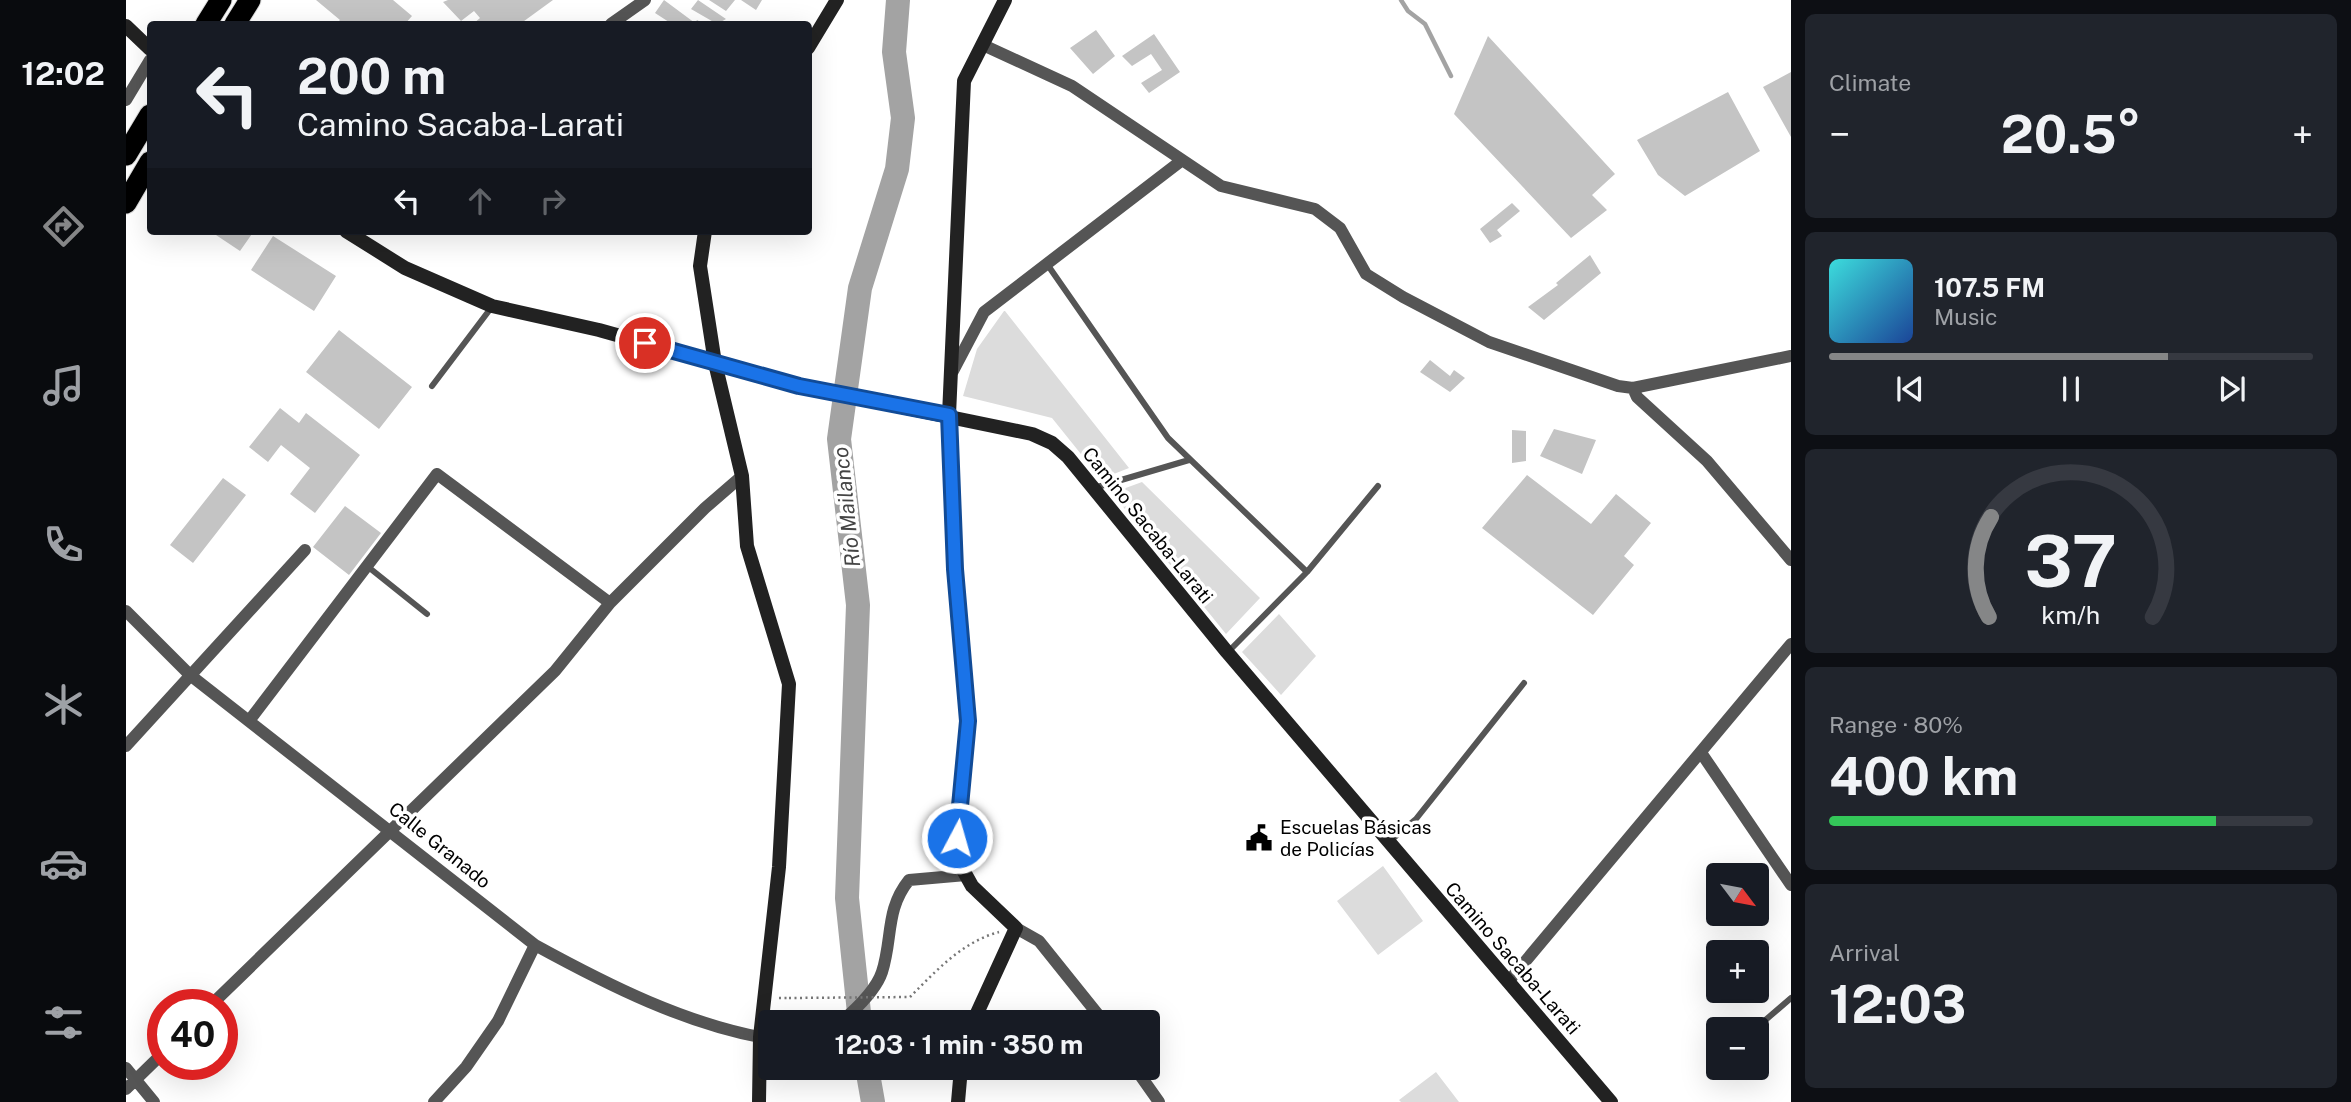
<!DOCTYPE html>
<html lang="en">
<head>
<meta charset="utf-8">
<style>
	:root { --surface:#171b24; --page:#20242c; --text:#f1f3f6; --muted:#9ea1a6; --line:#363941; --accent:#858687 }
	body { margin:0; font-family:"Public Sans",sans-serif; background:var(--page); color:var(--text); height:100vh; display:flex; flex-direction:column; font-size:26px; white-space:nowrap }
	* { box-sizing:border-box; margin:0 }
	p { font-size:23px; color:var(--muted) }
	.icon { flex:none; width:38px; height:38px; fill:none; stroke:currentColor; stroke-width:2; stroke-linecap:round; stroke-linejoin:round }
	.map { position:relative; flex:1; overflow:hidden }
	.details { display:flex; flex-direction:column; gap:14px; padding:14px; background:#0d0f14; width:560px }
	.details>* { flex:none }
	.hud { position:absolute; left:21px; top:21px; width:665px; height:214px; border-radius:7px; box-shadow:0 7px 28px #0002; background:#171b24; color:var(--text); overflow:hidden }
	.needle { width:46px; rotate:122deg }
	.fabs { position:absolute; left:1580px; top:863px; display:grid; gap:14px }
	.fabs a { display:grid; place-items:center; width:63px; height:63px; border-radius:7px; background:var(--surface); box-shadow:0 7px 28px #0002; font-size:35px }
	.speed { position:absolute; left:21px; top:989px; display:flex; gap:14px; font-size:35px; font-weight:700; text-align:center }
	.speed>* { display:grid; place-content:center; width:91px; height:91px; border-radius:50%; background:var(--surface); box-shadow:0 7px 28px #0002; line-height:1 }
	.speed .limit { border:10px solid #d22; background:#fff; color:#111 }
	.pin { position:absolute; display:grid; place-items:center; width:60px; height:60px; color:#fff; margin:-30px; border:4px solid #fff; border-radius:50%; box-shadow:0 2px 7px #0007 }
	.me { position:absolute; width:77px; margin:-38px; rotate:6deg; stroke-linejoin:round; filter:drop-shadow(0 0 5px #0008) }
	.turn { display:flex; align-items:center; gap:24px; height:147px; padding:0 35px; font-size:32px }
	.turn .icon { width:91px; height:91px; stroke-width:2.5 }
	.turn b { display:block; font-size:49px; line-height:60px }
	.lanes { display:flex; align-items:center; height:66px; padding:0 35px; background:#0003; justify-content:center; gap:35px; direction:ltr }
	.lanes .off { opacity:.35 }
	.big { font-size:52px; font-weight:700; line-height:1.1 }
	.details .card { flex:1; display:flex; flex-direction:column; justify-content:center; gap:10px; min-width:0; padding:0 24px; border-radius:10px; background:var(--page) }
	.details .dial { align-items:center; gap:0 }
	.dial svg { height:182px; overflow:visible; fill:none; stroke:var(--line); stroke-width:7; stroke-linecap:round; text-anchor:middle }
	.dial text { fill:var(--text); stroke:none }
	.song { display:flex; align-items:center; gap:21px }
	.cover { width:84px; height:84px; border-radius:10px; background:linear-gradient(135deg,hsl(180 70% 55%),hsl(220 70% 35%)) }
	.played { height:7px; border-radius:4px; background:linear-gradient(90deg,var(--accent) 70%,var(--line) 70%) }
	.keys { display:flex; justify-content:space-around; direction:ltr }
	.heat { display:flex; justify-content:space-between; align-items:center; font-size:38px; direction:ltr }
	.charge { height:10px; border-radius:5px; background:linear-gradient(90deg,#34c759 80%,var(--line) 0) }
	.trip { position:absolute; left:632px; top:1010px; width:402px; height:70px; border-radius:7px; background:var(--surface); box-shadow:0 7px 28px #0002; font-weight:700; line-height:70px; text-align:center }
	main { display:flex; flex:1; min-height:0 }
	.tab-bar { display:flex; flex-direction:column; width:126px; justify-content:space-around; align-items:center; background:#090b0e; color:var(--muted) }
	.tab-bar .icon { width:49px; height:49px }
	.tab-bar .selected { color:var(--accent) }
	.tab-bar b { font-size:32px; color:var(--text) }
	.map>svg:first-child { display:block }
	.green { fill:#dcdcdc }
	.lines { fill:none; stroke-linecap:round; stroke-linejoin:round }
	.stream { stroke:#a3a3a3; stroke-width:4.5 }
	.river { stroke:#a3a3a3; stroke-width:24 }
	.building { fill:#c4c4c4 }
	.highway-casing { stroke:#dbdbdb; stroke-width:23 }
	.path { stroke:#777; stroke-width:2.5; stroke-dasharray:2 3.5; stroke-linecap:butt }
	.lane { stroke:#555; stroke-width:6 }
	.street { stroke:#555; stroke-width:12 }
	.secondary { stroke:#222; stroke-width:14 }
	.highway { stroke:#000; stroke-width:21 }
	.path-bridge { stroke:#777; stroke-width:2.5; stroke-dasharray:2 3.5; stroke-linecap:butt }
	.route-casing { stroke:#114b97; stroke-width:18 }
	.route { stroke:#1a73e8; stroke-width:12 }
	.labels { text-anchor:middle; stroke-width:7; stroke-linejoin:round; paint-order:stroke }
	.street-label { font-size:19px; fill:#000; stroke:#fff }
	.poi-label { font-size:19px; fill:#000; stroke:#fff; text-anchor:start }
	.water-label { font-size:21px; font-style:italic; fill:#444; stroke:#fff }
</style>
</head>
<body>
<main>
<nav class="tab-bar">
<b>12:02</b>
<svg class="icon selected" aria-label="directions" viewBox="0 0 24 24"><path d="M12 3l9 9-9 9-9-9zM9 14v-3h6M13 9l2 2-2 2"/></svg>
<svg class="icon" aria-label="music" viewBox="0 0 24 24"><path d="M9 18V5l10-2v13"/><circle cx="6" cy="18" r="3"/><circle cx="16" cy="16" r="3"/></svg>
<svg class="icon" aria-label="phone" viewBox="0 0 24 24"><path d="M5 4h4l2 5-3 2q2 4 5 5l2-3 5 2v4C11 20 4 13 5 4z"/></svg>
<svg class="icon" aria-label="climate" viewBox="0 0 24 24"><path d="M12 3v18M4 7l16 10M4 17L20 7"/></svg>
<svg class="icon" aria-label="car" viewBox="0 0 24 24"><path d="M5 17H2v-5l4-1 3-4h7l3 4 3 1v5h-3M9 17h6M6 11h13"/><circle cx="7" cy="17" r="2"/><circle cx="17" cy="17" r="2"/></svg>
<svg class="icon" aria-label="filters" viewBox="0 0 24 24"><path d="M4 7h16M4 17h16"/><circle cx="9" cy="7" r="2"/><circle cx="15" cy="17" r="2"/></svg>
</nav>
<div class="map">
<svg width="1665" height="1102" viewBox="0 0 1665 1102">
	<rect width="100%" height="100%" fill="#fff"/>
	<path class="green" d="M878,311H879L1003,468L975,479L926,418L837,396L851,349Z
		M1016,482L1134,598L1100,634L986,493Z
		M1153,614L1190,656L1155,695L1116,652Z
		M1257,866L1297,921L1252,955L1211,901Z
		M1310,1072L1333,1102H1275L1273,1100Z"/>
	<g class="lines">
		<path class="stream" d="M1275,0L1282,11L1299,24L1325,76"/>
		<path class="river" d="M734,1022L721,898L732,605L713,439L734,288L771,169L777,118L768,52L772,0
			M741,1068L747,1102"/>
	</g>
	<path class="building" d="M190,0H267L286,16L279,24H210L214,20Z
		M322,0H427L394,24H347L354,18L348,11L335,21L317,2Z
		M538,0L569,23L571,20L578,24H546L529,13Z
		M572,0L600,19L591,24L565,9Z
		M583,0H609L600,11Z
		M615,0H636L630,10Z
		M970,30L989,56L967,74L944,48Z
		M1028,34L1054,72L1023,93L1015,83L1036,70L1025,54L1006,66L996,56Z
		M1362,36L1489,174L1466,195L1481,210L1445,238L1328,114Z
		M1665,72V137L1637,87Z
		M1602,92L1634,151L1559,196L1532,175L1511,140Z
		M1386,203L1394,211L1371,230L1376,236L1364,243L1354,229Z
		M84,231H128L114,251Z
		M147,236L210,276L188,311L125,270Z
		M1464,255L1475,273L1418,320L1402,307L1432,285L1430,283Z
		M213,330L286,387L253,429L180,372Z
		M1304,360L1324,376L1328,370L1339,378L1324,392L1294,372Z
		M154,408L173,423L180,413L234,455L189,513L164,494L184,468L155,445L142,462L123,447Z
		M1428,429L1470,440L1456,474L1414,456Z
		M1386,430L1400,431V461L1386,463Z
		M1401,475L1465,524L1490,494L1525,523L1498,556L1508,565L1467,615L1356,528Z
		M97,478L120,495L67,563L44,545Z
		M219,506L255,533L223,575L187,547Z"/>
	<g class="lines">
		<g class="highway-casing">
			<path id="highway" d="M80,24L95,0
				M109,24L124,0
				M0,155L24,115
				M0,203L24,162"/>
		</g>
		<path class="path" d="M784,997C810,971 836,942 873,932
			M653,998H663"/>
		<path class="lane" d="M921,264L1042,438L1181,572
			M306,386L365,308
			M968,488L1063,460
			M241,566L301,614
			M1103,651L1181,572L1252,486
			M1264,841L1290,819L1398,683
			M1629,1029L1665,998
			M1591,1062L1592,1061"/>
		<path class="street" d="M485,24L519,0
			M857,45L946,86L1095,186L1189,209L1214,228L1240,274L1277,297L1363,342L1492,386L1507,388L1665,356
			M0,100L24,60
			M827,371L858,312L1055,161
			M1507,388L1511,397L1581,461L1665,560
			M0,611L64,675L409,945C482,985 561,1025 644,1039
			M123,721L311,474L484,603
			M0,746L179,550
			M1576,754L1665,885
			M890,928L913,941L978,1022
			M1382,982L1665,644
			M86,1004L429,671L484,603L579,508L616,476
			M715,1022C729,1010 750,990 756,972C767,938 759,910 783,880L840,875
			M0,1068L28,1102
			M1009,1068L1033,1102
			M0,1089L37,1053
			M308,1102L340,1067L372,1021L409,945"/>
		<path class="secondary" d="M0,26L24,49
			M682,48L711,0
			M220,231L279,268L366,306L473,330L673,386L906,434L926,443L942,457L1101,652L1485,1102
			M579,231L574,266L589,363L616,476L621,546L663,684L653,867L634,1037L633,1102
			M847,1022L890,928L846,886L836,868L831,838L842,721L829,569L823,415L838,81L879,0
			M832,1102L835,1068"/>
		<use href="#highway" class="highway"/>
		<path class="path-bridge" d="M663,998L784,997"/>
	</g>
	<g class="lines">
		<g class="route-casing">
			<path id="route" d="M519,343L673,386L823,415L829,569L842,721L831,838"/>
		</g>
		<use href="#route" class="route"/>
	</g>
	<defs>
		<g id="civic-bare" transform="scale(2.1)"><path d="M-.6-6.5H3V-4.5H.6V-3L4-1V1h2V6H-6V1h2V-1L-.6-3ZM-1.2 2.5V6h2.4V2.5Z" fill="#000" stroke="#fff" stroke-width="2.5" paint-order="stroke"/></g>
	</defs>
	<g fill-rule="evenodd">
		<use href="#civic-bare" x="1133" y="838"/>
	</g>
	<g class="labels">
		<g class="street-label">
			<text transform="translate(1022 525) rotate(51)" y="7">Camino Sacaba-Larati</text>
			<text transform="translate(314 845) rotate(39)" y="7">Calle Granado</text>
			<text transform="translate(1387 958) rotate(49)" y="7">Camino Sacaba-Larati</text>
		</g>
		<g class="poi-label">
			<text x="1154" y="834">Escuelas Básicas<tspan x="1154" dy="22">de Policías</tspan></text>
		</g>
		<g class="water-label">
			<text transform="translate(721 507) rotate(-96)" y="7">Río Mailanco</text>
		</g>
	</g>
</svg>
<div class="fabs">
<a><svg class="needle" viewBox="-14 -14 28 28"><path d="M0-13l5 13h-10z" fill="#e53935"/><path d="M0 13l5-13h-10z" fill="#9ea1a6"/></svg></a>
<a>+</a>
<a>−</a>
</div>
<div class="speed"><div class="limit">40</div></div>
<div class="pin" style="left:519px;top:343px;background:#d93025"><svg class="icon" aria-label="arrive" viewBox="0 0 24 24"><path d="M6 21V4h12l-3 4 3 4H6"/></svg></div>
<svg class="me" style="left:831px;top:838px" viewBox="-20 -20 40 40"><circle r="17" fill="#1a73e8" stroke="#fff" stroke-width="3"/><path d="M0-11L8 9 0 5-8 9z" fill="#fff"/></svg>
<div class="trip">12:03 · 1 min · 350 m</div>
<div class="hud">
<div class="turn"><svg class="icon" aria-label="left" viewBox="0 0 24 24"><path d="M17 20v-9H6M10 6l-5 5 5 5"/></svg><div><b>200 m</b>Camino Sacaba-Larati</div></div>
<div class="lanes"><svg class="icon" aria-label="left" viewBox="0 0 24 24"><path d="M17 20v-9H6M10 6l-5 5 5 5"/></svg><svg class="icon off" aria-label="ahead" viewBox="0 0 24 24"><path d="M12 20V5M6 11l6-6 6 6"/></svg><svg class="icon off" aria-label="right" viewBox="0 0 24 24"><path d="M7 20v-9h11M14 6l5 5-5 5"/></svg></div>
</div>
</div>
<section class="details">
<div class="card"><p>Climate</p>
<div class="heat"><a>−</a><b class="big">20.5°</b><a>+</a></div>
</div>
<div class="card">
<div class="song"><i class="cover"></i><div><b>107.5 FM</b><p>Music</p></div></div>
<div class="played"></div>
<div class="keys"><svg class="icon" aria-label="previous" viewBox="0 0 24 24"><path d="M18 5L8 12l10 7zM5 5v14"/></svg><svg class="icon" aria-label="pause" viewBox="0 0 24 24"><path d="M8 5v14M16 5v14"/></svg><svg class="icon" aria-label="next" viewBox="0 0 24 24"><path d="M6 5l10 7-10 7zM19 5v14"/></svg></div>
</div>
<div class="card dial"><svg viewBox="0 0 100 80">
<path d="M14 69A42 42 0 1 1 86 69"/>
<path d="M14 69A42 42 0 0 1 15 25" stroke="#858687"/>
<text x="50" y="56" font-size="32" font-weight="700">37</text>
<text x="50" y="72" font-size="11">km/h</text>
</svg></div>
<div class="card"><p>Range · 80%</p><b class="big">400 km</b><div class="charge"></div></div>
<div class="card"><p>Arrival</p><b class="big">12:03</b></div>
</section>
</main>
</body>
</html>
